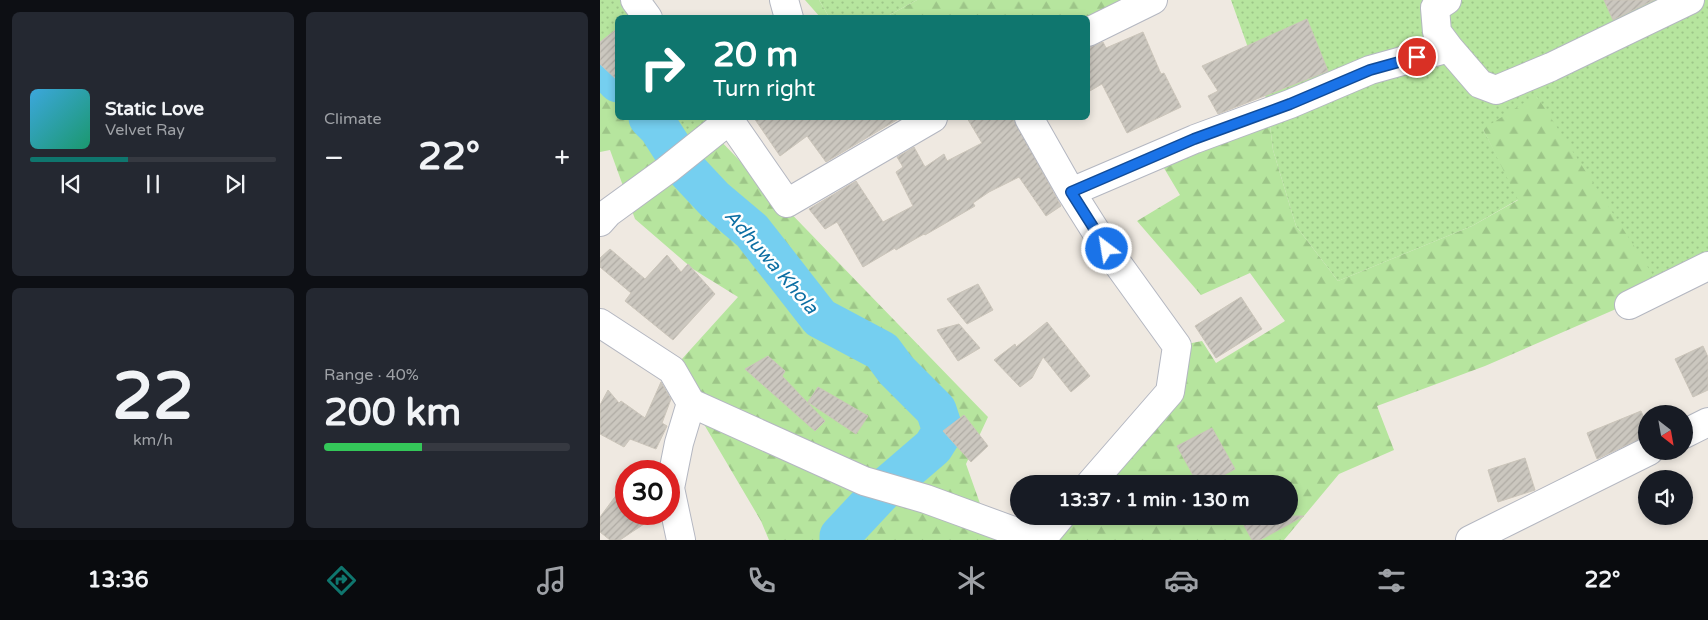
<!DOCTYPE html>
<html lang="en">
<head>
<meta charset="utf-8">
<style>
	:root { --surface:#171b24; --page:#242831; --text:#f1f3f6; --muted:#9ea1a6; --line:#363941; --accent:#0f766e }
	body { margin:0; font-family:"Varela Round",sans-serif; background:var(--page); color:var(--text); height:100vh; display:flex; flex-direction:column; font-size:19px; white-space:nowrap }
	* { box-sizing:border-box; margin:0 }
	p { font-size:16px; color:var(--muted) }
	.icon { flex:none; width:28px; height:28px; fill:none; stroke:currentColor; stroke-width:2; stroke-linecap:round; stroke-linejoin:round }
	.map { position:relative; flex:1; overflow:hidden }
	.sheet { display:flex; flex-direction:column; gap:12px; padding:12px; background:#0d0f14; width:600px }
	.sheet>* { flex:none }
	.hud { position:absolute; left:15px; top:15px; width:475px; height:105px; border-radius:8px; box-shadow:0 2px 8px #0003; background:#0f766e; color:#fff; overflow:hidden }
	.needle { width:32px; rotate:149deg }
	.controls { position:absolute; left:1038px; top:405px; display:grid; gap:10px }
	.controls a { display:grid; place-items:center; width:55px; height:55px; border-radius:50%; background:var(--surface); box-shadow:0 2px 8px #0003; font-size:25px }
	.speed { position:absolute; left:15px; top:460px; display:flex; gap:10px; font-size:25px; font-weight:700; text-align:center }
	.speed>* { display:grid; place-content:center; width:65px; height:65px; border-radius:50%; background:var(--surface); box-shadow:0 2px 8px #0003; line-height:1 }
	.speed .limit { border:8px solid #d22; background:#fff; color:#111 }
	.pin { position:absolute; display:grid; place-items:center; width:42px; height:42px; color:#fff; margin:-21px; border:2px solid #fff; border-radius:50%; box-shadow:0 1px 5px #0007 }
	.me { position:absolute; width:55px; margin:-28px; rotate:329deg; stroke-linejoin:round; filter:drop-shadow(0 0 4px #0008) }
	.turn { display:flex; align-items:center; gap:18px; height:105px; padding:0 15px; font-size:22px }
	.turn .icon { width:65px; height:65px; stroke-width:2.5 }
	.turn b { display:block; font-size:35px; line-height:42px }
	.big { font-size:38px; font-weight:700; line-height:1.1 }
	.sheet .tile { flex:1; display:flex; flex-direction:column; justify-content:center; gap:8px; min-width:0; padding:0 18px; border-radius:8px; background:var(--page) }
	.sheet .dial { align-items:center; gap:0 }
	.dial b { font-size:65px; line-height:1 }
	.song { display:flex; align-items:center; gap:15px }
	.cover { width:60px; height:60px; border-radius:8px; background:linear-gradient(135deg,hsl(200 70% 55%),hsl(160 70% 35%)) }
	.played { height:5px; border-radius:2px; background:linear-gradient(90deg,var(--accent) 40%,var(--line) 40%) }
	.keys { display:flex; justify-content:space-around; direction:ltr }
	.heat { display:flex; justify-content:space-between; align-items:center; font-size:28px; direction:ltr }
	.charge { height:8px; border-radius:4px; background:linear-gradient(90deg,#34c759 40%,var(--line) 0) }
	.sheet .tiles { flex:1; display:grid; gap:12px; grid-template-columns:repeat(2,1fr) }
	.trip { position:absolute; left:410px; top:475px; width:288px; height:50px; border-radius:25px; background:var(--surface); box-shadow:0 2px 8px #0003; font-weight:700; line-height:50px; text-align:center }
	.tab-bar { display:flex; height:80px; justify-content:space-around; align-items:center; background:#090b0e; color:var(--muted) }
	.tab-bar .icon { width:35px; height:35px }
	.tab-bar .current { color:var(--accent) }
	.tab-bar b { font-size:22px; color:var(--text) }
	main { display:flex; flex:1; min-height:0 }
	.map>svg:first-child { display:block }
	.grass { fill:url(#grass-dots) }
	.forest { fill:url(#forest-firs) }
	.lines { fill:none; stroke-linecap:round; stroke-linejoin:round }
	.river { stroke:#75cff0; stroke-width:41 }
	.building { fill:url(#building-hatch); stroke:#cbc5ba }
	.minor-casing { stroke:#b4b7c1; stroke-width:30 }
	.minor { stroke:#fff; stroke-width:28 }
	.route-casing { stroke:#114b97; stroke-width:12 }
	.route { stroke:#1a73e8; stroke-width:9 }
	.labels { text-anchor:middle; stroke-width:5; stroke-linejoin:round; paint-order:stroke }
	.water-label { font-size:19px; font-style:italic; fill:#0d6fa3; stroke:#fff }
</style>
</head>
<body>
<main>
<section class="sheet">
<div class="tiles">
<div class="tile">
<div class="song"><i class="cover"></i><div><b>Static Love</b><p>Velvet Ray</p></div></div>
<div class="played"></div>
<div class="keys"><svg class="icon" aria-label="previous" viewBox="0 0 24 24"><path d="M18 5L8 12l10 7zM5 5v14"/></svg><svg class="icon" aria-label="pause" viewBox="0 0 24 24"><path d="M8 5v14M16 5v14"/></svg><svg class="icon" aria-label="next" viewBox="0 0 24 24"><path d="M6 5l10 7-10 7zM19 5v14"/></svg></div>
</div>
<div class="tile"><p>Climate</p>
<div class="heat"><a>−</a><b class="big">22°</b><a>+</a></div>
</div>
<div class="tile dial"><b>22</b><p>km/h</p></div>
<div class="tile"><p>Range · 40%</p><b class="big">200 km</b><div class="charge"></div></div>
</div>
</section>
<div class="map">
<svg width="1108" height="540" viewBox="0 0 1108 540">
	<defs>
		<pattern id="grass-dots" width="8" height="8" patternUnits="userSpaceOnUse" patternTransform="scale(1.25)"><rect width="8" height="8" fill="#b6e59e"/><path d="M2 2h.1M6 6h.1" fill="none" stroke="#9dc588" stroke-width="1.8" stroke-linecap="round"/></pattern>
		<pattern id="forest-firs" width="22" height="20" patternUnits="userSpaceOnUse" patternTransform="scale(1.25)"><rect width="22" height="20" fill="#b6e59e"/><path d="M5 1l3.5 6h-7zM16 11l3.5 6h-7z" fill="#9dc588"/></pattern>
		<pattern id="building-hatch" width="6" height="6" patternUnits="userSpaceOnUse" patternTransform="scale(1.25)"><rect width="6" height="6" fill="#cbc7bf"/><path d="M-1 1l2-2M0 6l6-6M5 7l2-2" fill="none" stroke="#afaba4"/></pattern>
	</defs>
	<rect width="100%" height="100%" fill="#efe9e1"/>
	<path class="grass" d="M0,0H35L48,17L18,18L17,77L0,63Z
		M219,0H317L284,18L229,17Z
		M631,0H1108V266L1062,289L883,129L919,199L872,226L738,281L696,226L673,150L667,101Z
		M66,118H128L98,144Z"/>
	<path class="forest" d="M205,0H219L229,17H220Z
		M317,0H533L488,18H284Z
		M0,63L17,77L18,118H66L98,143L113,133L388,417L366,464L383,512L438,540H169L161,521L72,370L138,297L93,269L35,219L10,150L0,152Z
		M936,95L1062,289L885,366L777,406L794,450L739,474L684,540H441L461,516H689V484H490L570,393L577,346L602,341L616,363L685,321L650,273L601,295L537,221L580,195L558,158L667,101L673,150L696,226L738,281L872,226L918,200L883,129Z"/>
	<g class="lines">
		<path class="river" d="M0,63L18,82
			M49,118L59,128L84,167L114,199L152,231L220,318L282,351L296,370L336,410L343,431L333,447L283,490L240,536V540"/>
	</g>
	<path class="building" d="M1004,0H1054L1013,20Z
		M707,19L728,71L618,114L608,96L618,91L602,66Z
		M18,28V81L0,64V42Z
		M543,32L561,74L564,73L581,107L527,133L502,84L488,92V48L503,42L506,48Z
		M154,118H300L226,162L207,136L180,156Z
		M367,118H413L461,206L446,216L419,177L389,192L373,203L375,206L325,235L324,234L296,250L295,248L263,267L237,222L225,229L209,209L256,181L283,222L313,206L296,172L303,167L297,157L314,147L325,167L344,154L347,161L382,143Z
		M10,249L45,279L67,255L81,272L88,264L115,294L73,340L25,301L31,293L0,267V258Z
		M378,284L393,310L367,324L347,299Z
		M641,297L662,329L616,358L595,326Z
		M447,322L490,376L471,392L443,357L432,378L420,387L394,360L415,344L416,347Z
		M359,324L380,348L358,361L337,330Z
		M1103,346L1108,357V390L1093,397L1075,359Z
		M168,356L185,371L182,376L225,421L215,431L145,369Z
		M61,382L71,399L62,423L67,426L56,449L30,439L24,447L0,434V405L8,390L19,403L21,401L45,418Z
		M218,387L268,416L256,434L208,402Z
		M1041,411L1046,423V436L997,459L987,433Z
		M364,415L388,446L371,462L343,431Z
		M612,428L635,469L607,484H598L577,446Z
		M925,458L935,490L898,502L888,470Z
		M26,482V514H59L20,540H10L0,532V517Z
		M639,516H704L660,540H652Z"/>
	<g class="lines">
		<g class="minor-casing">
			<path id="minor" d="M35,0L48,18
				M184,0L189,18
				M847,0L835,8L837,32L849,48L880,84L896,90L951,67L1090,0
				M488,32L553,0
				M128,118L187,203L333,118
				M429,118L471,192L507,249L577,346L570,392L490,484
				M471,192L595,139L690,104L770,70L849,48
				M0,222L8,213L67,170L132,118
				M1029,305L1108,266
				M0,323L72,370L91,403L264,481L326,499L438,540
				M1084,434L1108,422
				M81,540L70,488L79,443L91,403
				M441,540L461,516
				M870,540L1049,451"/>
		</g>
		<use href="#minor" class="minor"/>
	</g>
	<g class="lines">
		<g class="route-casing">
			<path id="route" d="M507,249L471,192L594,139L690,104L770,70L817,57"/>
		</g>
		<use href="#route" class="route"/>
	</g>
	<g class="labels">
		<g class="water-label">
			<text transform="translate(172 261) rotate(49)" y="7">Adhuwa Khola</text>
		</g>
	</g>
</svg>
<div class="controls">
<a><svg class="needle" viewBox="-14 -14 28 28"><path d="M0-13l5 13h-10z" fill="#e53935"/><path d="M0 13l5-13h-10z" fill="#9ea1a6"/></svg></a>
<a><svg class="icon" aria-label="sound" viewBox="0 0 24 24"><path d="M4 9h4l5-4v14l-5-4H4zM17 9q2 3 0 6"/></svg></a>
</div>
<div class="speed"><div class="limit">30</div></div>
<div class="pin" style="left:817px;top:57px;background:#d93025"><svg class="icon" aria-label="arrive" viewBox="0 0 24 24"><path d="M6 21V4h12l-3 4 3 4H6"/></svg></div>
<svg class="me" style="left:507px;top:249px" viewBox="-20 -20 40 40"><circle r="17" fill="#1a73e8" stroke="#fff" stroke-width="3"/><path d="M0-11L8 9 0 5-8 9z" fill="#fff"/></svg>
<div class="trip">13:37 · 1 min · 130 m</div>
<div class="hud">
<div class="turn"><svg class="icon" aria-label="right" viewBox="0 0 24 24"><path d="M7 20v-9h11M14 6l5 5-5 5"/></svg><div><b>20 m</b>Turn right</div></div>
</div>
</div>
</main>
<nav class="tab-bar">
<b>13:36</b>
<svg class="icon current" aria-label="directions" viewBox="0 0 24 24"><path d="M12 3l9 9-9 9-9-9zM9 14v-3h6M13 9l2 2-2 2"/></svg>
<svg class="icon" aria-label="music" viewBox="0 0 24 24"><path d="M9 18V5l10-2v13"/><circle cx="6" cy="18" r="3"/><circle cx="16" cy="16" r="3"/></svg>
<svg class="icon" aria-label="phone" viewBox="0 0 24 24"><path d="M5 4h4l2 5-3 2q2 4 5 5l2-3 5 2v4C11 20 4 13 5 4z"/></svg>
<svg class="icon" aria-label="climate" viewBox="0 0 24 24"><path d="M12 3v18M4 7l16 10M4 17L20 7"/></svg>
<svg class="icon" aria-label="car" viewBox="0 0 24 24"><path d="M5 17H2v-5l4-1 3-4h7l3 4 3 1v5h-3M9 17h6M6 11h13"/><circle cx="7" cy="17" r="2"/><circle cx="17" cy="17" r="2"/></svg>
<svg class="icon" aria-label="filters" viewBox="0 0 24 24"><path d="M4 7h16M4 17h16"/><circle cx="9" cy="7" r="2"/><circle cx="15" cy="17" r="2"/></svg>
<b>22°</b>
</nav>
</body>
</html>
